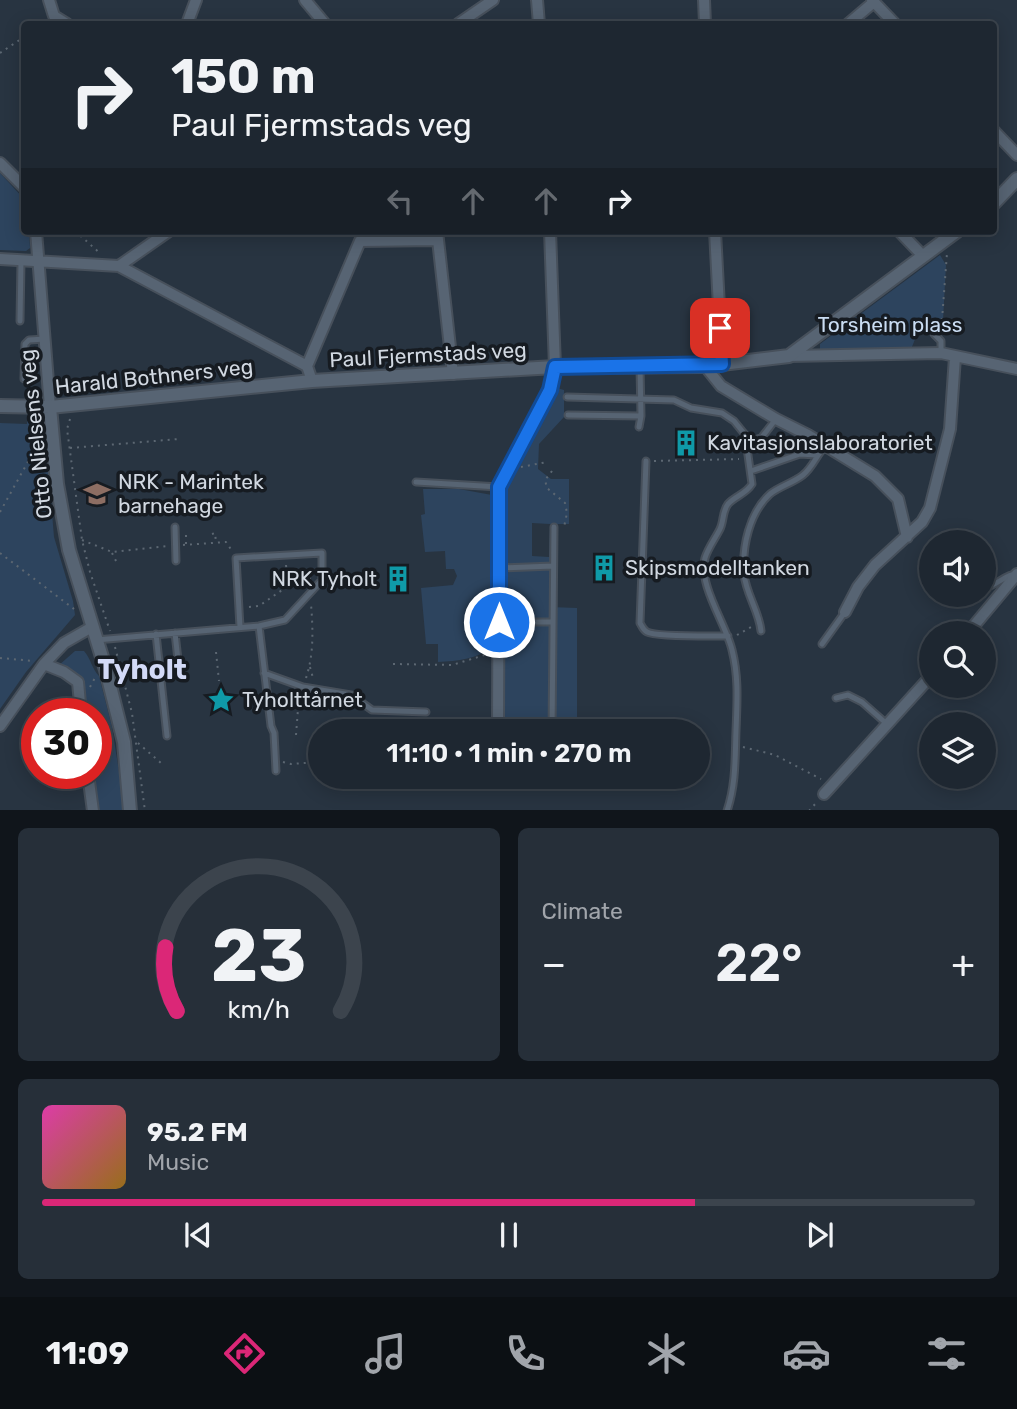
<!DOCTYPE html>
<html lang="en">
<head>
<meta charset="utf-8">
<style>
	:root { --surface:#1e2731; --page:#262f39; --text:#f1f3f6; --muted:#a1a5ab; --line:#3c444d; --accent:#db2777 }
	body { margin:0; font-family:Rubik,sans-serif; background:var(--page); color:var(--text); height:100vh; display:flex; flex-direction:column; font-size:26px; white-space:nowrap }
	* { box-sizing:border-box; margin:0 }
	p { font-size:23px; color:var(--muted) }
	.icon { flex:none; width:38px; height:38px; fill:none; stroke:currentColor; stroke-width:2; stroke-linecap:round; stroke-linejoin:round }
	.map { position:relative; height:810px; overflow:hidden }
	.sheet { display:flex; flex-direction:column; gap:18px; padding:18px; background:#10151b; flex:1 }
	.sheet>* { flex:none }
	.top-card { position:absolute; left:21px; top:21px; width:976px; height:214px; border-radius:7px; box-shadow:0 4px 18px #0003,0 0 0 2px var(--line); background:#1e2731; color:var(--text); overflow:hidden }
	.tools { position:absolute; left:919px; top:530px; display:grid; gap:14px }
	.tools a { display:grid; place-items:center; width:77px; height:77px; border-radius:50%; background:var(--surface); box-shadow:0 4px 18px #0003,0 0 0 2px var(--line); font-size:35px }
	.speed { position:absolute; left:21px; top:698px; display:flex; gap:14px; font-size:35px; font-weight:700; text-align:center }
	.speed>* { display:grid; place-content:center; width:91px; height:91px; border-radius:50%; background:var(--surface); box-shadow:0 4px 18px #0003,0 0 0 2px var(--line); line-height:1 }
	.speed .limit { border:10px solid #d22; background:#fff; color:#111 }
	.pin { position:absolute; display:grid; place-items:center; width:60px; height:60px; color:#fff; margin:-30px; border-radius:14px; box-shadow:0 4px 10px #0006 }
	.me { position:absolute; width:77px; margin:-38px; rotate:0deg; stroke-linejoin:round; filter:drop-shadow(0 0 5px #0008) }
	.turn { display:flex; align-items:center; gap:24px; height:147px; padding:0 35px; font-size:32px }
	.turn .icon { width:91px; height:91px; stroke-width:2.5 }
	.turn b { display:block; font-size:49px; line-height:60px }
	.lanes { display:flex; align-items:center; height:66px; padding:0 35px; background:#0003; justify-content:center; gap:35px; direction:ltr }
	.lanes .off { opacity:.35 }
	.big { font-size:52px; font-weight:600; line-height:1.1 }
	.sheet .card { flex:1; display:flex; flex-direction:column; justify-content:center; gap:10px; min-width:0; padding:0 24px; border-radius:10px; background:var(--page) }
	.sheet .dial { align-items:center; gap:0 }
	.dial svg { height:182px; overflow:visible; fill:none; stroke:var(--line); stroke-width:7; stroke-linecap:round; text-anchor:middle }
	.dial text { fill:var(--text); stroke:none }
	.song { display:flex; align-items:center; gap:21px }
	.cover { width:84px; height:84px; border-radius:10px; background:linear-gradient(135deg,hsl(320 70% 55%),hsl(40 70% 35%)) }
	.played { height:7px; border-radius:4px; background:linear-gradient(90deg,var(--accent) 70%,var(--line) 70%) }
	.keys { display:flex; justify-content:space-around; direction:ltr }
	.heat { display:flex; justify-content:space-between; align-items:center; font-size:38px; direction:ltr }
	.sheet .tiles { flex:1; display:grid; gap:18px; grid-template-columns:1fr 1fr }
	.card:last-child { grid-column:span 2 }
	.trip { position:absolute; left:308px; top:719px; width:402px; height:70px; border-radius:35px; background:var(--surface); box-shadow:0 4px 18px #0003,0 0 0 2px var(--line); font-weight:600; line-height:70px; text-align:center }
	.tab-bar { display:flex; height:112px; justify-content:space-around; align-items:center; background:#0c1014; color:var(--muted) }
	.tab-bar .icon { width:49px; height:49px }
	.tab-bar .selected { color:var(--accent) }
	.tab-bar b { font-size:32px; color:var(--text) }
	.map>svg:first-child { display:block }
	.green { fill:#2d445e; fill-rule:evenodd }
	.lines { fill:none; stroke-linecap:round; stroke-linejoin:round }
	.service-casing { stroke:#47505b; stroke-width:9 }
	.minor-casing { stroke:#47505b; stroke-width:14 }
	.tertiary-casing { stroke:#47505b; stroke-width:16 }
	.path { stroke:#5c6772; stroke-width:2; stroke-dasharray:2 5; stroke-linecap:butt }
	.service { stroke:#576473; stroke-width:5 }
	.minor { stroke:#576473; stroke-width:10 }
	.tertiary { stroke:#576473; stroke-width:12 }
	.route-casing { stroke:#114b97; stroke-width:18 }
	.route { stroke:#1a73e8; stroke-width:12 }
	.labels { text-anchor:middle; stroke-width:7; stroke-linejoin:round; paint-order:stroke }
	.park-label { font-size:21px; fill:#caddf3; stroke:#161b21 }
	.street-label { font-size:21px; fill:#d1d8e1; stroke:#161b21 }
	.poi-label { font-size:21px; fill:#d1d8e1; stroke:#161b21; text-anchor:start }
	.district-label { font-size:28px; font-weight:bold; fill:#d3daf7; stroke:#161b21 }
</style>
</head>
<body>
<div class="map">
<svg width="1017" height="811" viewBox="0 0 1017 811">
	<rect width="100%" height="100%" fill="#283441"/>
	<path class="green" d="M0,173L24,199V231H29L30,248L26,251L0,250Z
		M374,231H432L429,237H373Z
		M940,255L946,265L943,320L934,323V328L926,327L917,334L910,352L820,355V344Z
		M557,388L564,390V417L539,444L538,469L551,479H569V524H550V607L577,608V731L503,732L506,605L504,490L511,472ZM532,523L550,524L549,557L532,556Z
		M27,421H36L45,430L54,537L73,601L75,615L26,672L0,709V423L27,424Z
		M423,489H459L492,495L493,646C479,659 457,661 438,662V644H426L421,588L453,585L457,576L454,569H446L445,551L425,552L421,515L425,514Z
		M75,651H84C91,659 92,669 99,676L112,727L125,810H95L92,774H96V741L102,731L100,724L96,720V714L88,712L83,696L58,666Z
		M506,777H577V789L520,788Z"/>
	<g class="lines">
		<g class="service-casing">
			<path id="service" d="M20,321L21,261
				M934,323V334L941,341V353
				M24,379L25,344L29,340L45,339
				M567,397L674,400L691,408L722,413L734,421L751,442L762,437L776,419
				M568,415L641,416
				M639,427L641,416L640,367
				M646,461L640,623C642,626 643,630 647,632C657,637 713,636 728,636
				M751,471L800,454L816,455
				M416,482L499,487
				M175,527L176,561
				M499,568L553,566
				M984,587C997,587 1004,574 1017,574
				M499,622H553
				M259,626L271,726L274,733L276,771
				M761,631C759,611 746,594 744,574C742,547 749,513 770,494C780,486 793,483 803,475C813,467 817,454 826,445
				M175,633L179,669
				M156,634L167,736
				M96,640L259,626L285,620L322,580V553L236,558L240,627
				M822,644L845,612
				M264,673L303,687L351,695L372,710L426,712
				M836,698L848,695L862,702L888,725
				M498,726L552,731
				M552,732L554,527
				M727,811C736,784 735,758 736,731C737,703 739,677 732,650C726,624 698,585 705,558C708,548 715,539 720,529C724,521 722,512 728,504C735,496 746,494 752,484L747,448L751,442"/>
		</g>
		<g class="minor-casing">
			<path id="minor" d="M49,0L54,16L67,24
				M305,0L325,24
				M537,0L539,24
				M704,0L705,24
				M872,0L895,24
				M187,24L196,0
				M458,24L493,0
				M848,24L874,2
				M994,131L1017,155
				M0,163L24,187
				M36,231L50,407
				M437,231L453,374
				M715,231L722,364
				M899,231L923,256
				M360,241L436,240
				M0,259L119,266L307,366L312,381
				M119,266L169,231
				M789,356L941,353L1017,369
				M307,366L360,241L367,231
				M705,366L721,386L776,419L808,435L875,476L898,499L907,537
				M845,612L858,587L875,565L922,522L930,508L950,429L955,357
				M967,634L1017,574
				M44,664L64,672L78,682L81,714
				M0,726L44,664L64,643L92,627
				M498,726L499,487L553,381L555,367L550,231
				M88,774L93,811
				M824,794L931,676"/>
		</g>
		<g class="tertiary-casing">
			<path id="tertiary" d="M994,203L1017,179
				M0,406L50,407L312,381L555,367L705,366L789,356L957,231
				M50,407L57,484L69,550L106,670L124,742L130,811"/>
		</g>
		<path class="path" d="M0,53L24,37
			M75,231L101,254
			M942,320L947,253
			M70,419L67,429L82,540L90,572L110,631
			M70,448L179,439
			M654,461L739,459
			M521,467L547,462
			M552,471L545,480L547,488L565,503L567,513L564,527
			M0,512L40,440
			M212,534L215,533L216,542
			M82,540L112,552L167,546
			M186,544V535H189
			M183,545L226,542L232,551
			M0,553L74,609
			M112,553L118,565
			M286,565L288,584
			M249,607L259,606L301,577L311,578
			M737,635L751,627
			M115,647L132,713L145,811
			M216,652L219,681
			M0,658L34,661
			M393,664L452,665L488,654
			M310,667L313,678
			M306,678C314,654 313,629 311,604
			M90,687L96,676
			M296,735L299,696
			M138,743L161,763
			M743,747L775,755L821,779
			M283,762L291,764L320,762
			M388,777H404
			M809,811L816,803"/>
		<use href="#service" class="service"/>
		<use href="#minor" class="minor"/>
		<use href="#tertiary" class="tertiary"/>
	</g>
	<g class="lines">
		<g class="route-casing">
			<path id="route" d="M499,622V487L550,390L555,367L722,364L720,328"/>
		</g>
		<use href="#route" class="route"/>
	</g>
	<defs>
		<g id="building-bare" transform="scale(2.1)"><path d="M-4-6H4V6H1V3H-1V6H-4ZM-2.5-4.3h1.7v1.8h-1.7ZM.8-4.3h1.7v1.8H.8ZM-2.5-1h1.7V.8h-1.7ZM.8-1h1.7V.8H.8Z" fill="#0f9aa8" stroke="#161b21" stroke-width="2.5" paint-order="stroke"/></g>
		<g id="school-bare" transform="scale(2.1)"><path d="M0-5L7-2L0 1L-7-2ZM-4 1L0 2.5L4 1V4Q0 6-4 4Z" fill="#8d6e63" stroke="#161b21" stroke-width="2.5" paint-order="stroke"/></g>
		<g id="sight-bare" transform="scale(2.1)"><path d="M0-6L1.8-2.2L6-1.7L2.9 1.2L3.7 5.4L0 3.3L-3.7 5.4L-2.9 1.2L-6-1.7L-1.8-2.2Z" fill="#0f9aa8" stroke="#161b21" stroke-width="2.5" paint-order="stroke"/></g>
	</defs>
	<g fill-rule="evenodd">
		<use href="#building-bare" x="686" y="443"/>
		<use href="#school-bare" x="97" y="494"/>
		<use href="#building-bare" x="604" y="568"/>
		<use href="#building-bare" x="398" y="579"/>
		<use href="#sight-bare" x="221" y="700"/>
	</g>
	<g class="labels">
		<g class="park-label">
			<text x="890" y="332">Torsheim plass</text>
		</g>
		<g class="street-label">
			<text transform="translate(428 355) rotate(-3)" y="7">Paul Fjermstads veg</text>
			<text transform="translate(154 377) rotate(-6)" y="7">Harald Bothners veg</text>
			<text transform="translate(36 434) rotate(-96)" y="7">Otto Nielsens veg</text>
		</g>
		<g class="poi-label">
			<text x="707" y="450">Kavitasjonslaboratoriet</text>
			<text x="118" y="489">NRK - Marintek<tspan x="118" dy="24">barnehage</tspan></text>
			<text x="625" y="575">Skipsmodelltanken</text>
			<text x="377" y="586" text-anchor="end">NRK Tyholt</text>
			<text x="242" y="707">Tyholttårnet</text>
		</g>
		<g class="district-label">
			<text x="142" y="679">Tyholt</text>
		</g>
	</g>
</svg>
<div class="tools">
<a><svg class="icon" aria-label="sound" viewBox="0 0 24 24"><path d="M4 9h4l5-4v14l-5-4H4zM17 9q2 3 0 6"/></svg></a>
<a><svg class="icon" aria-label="search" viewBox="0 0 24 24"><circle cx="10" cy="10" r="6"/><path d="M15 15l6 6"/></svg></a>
<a><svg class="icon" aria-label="layers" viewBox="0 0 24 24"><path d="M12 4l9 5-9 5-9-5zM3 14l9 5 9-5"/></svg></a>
</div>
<div class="speed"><div class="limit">30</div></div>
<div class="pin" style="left:720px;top:328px;background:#d93025"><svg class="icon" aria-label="arrive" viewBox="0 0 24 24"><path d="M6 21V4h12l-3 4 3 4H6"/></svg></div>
<svg class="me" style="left:499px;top:622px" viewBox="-20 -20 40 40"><circle r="17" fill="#1a73e8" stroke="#fff" stroke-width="3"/><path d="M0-11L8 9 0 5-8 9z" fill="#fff"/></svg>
<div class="trip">11:10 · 1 min · 270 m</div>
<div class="top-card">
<div class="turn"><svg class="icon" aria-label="right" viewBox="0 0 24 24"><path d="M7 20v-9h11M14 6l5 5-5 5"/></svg><div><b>150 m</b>Paul Fjermstads veg</div></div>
<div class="lanes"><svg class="icon off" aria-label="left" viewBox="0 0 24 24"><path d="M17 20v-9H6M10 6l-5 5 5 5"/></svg><svg class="icon off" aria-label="ahead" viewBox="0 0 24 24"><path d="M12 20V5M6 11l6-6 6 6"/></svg><svg class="icon off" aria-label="ahead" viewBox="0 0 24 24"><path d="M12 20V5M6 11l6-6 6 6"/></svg><svg class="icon" aria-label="right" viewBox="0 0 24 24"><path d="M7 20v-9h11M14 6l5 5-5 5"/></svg></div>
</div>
</div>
<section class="sheet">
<div class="tiles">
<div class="card dial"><svg viewBox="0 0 100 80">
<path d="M14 69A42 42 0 1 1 86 69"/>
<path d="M14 69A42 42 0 0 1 9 41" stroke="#db2777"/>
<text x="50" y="56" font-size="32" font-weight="700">23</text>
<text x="50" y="72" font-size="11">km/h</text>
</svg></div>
<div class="card"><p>Climate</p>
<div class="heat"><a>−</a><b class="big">22°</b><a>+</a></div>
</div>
<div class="card">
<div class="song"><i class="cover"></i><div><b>95.2 FM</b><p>Music</p></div></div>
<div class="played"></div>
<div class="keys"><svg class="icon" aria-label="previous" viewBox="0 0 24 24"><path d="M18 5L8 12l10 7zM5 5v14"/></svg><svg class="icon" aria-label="pause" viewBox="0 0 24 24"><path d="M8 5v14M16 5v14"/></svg><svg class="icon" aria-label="next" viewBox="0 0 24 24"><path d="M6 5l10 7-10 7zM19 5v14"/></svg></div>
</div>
</div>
</section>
<nav class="tab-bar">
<b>11:09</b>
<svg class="icon selected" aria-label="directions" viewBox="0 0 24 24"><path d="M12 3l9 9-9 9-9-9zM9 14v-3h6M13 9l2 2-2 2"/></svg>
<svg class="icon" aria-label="music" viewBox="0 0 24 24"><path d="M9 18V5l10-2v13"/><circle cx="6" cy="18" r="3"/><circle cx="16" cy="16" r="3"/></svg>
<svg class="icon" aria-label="phone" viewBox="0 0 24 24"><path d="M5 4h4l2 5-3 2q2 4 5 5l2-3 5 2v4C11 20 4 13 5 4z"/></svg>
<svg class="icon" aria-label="climate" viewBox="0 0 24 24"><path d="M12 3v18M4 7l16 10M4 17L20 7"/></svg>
<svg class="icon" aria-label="car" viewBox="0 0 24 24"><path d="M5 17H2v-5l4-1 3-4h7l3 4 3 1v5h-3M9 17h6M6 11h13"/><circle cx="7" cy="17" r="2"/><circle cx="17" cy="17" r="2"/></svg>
<svg class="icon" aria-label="filters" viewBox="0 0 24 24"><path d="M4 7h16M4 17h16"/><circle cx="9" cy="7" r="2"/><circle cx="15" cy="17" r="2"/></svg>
</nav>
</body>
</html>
